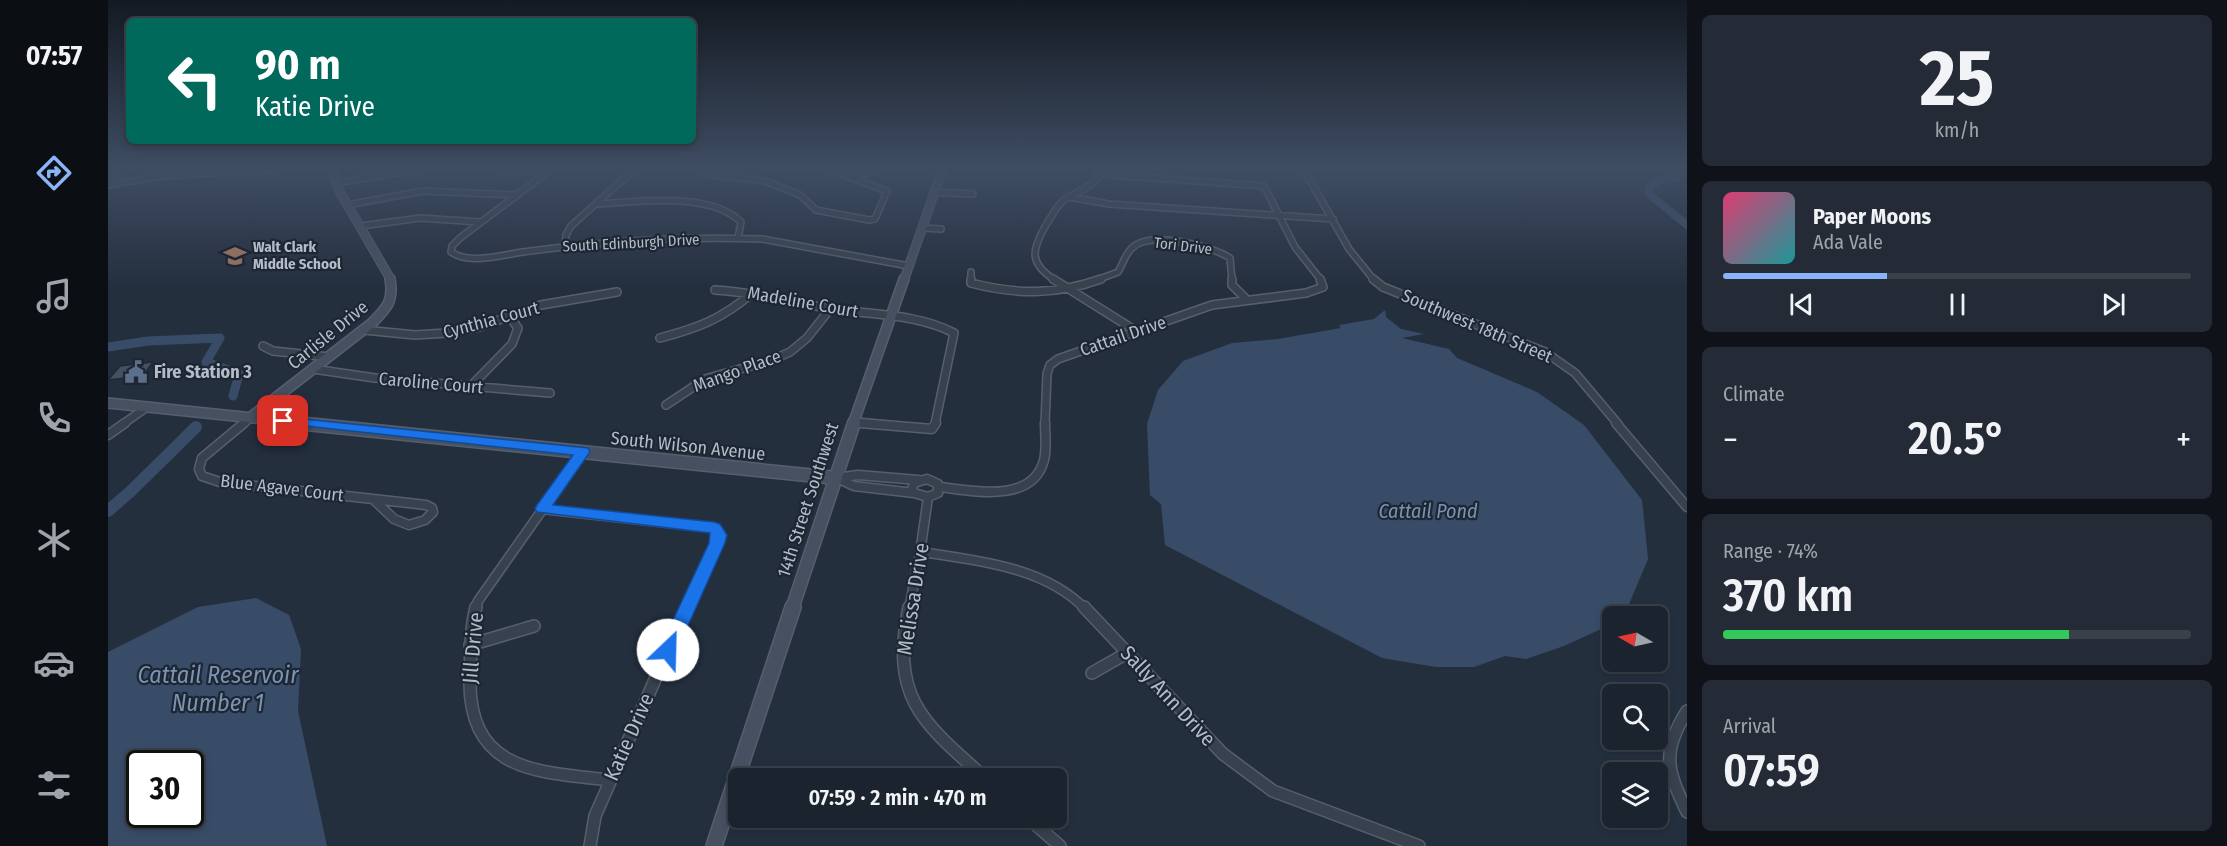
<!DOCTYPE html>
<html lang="en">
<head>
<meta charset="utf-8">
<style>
	:root { --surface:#1b232e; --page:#242b36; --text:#f1f3f6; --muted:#a0a4aa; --line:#39404a; --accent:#8ab4f8 }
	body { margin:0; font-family:"Fira Sans Condensed",sans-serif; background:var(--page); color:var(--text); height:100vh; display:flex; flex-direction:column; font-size:22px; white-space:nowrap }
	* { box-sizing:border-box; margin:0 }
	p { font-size:20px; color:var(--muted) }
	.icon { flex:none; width:33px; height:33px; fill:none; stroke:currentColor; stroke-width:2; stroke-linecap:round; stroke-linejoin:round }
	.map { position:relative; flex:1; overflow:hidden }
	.sheet { display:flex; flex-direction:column; gap:15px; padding:15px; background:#0f1319; width:540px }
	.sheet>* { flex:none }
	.guide { position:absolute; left:18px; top:18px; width:570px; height:126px; border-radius:9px; box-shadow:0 3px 9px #0003,0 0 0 2px var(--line); background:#00695c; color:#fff; overflow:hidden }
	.needle { width:39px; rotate:279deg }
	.buttons { position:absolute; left:1494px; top:606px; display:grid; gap:12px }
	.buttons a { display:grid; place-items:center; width:66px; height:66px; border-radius:9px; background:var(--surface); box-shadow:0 3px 9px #0003,0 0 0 2px var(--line); font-size:30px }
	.speed { position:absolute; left:18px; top:750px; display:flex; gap:12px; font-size:30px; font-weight:700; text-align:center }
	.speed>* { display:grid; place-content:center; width:78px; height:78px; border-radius:50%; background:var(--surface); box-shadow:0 3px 9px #0003,0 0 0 2px var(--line); line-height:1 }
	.speed .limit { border:3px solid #111; border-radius:9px; background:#fff; color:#111 }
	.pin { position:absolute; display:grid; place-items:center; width:51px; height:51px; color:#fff; margin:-26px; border-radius:12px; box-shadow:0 3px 9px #0006 }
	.me { position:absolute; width:66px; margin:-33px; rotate:24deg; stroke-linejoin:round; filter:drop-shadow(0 0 4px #0008) }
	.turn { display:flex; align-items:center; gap:21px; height:126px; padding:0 30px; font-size:27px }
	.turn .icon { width:78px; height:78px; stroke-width:2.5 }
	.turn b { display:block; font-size:42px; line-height:51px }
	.big { font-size:45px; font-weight:600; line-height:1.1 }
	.sheet .tile { flex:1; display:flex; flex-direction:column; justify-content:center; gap:9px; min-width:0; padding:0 21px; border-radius:9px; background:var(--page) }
	.sheet .dial { align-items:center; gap:0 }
	.dial b { font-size:78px; line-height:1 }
	.song { display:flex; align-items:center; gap:18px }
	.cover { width:72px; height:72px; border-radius:9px; background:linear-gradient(135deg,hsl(340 70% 55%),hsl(180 70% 35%)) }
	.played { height:6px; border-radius:3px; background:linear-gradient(90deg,var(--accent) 35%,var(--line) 35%) }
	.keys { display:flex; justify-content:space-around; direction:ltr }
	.heat { display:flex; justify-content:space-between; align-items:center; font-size:33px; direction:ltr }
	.charge { height:9px; border-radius:4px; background:linear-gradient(90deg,#34c759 74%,var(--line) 0) }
	.trip { position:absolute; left:620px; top:768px; width:339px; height:60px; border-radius:9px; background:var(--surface); box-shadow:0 3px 9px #0003,0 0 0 2px var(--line); font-weight:600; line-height:60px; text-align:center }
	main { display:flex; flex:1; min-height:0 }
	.dock { display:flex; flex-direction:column; width:108px; justify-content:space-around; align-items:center; background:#0b0e12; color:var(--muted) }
	.dock .icon { width:42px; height:42px }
	.dock .on { color:var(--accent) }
	.dock b { font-size:27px; color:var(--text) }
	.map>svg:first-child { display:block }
	.water { fill:#394c67; fill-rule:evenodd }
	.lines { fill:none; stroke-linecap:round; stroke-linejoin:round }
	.canal-far2 { stroke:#394c67; stroke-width:8 }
	.canal-far1 { stroke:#394c67; stroke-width:9 }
	.canal { stroke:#394c67; stroke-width:12 }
	.building { fill:#455162; stroke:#1f2835; stroke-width:1.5 }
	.street-far3-casing { stroke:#565f6c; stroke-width:8 }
	.street-far2-casing { stroke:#565f6c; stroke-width:10 }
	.street-far1-casing { stroke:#565f6c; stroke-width:11 }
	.street-casing { stroke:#565f6c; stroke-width:14 }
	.secondary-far3-casing { stroke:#565f6c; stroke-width:10 }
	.secondary-far2-casing { stroke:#565f6c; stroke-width:12 }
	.secondary-far1-casing { stroke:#565f6c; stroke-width:15 }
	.secondary-casing { stroke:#565f6c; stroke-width:18 }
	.street-far3 { stroke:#38414e; stroke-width:5 }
	.street-far2 { stroke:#38414e; stroke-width:7 }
	.street-far1 { stroke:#38414e; stroke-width:8 }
	.street { stroke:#38414e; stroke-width:11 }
	.secondary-far3 { stroke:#465061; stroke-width:8 }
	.secondary-far2 { stroke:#465061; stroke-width:9 }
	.secondary-far1 { stroke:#465061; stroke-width:12 }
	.secondary { stroke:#465061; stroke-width:15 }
	.route { fill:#1a73e8; stroke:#114b97; stroke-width:1.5 }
	.labels { text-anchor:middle; stroke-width:4.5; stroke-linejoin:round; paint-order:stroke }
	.far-street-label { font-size:15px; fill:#b4bcc9; stroke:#1d2633 }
	.far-poi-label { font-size:15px; font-weight:bold; fill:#b4bcc9; stroke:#1d2633; text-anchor:start }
	.street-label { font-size:18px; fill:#b4bcc9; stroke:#1d2633 }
	.poi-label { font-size:18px; font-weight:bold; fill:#b4bcc9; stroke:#1d2633; text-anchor:start }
	.water-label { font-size:20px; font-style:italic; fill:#7c92b1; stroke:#1d2633 }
	.near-street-label { font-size:21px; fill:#b4bcc9; stroke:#1d2633 }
	.near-water-label { font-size:24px; font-style:italic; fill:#7c92b1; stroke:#1d2633 }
</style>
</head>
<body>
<main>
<nav class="dock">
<b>07:57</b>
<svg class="icon on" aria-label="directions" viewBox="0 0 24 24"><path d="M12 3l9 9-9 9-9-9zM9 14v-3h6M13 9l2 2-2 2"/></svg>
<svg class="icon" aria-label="music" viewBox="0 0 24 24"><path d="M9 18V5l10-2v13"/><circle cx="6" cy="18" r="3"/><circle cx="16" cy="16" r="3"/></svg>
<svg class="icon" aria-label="phone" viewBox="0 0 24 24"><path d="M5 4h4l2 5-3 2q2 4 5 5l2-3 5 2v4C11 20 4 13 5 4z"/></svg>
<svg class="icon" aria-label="climate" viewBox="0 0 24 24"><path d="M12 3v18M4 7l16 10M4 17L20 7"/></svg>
<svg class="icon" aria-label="car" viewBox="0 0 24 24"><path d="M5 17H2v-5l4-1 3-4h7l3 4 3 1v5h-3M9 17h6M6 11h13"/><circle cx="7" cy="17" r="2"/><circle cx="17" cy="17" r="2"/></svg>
<svg class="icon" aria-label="filters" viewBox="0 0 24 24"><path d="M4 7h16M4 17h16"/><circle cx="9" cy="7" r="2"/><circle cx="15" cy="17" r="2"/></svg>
</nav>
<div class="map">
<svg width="1579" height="846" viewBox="0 0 1579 846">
	<rect width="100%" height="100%" fill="#242f3e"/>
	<path class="water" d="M1277,310L1278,317L1293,329L1316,334L1294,338L1341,349L1349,358L1429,392L1476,425L1534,500L1540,559L1516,616H1504V624L1456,646L1418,659L1397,656L1366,667H1328L1274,658L1057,545L1053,504L1042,495L1039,424L1050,390L1075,361L1124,343L1170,339L1233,328L1231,325L1266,319Z
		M148,598L181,615L193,649L190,711L219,846H0V652L90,607ZM32,764H82V814H32Z"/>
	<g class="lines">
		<path class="canal-far2" d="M1560,168L1567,172L1568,177L1551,181L1540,188L1542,195L1579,225"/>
		<path class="canal-far1" d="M0,347L40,341L112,338L98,362L131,374L125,396"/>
		<path class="canal" d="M0,511L23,491L88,427"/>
	</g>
	<path class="building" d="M45,362L35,376L0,380L12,366Z"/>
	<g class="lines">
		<g class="street-far3-casing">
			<path id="street-far3" d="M362,168L438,172
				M445,168L352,238L344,246L343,252C361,265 394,255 415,252C494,241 574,236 654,239L801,266
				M598,168L595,174L657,181L692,195L708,210L761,220L767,219L779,191L717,168
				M905,168H911
				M1178,168L1196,169
				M1195,168L1241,249L1266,280
				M990,174L1156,186L1187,247L1213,280
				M745,178L773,168
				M228,183L320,168
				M6,184L13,168
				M0,185L53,176L192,168
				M826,192L865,194
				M961,197L1001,204L1225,219
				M488,204C530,202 601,191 633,222L630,238
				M239,205L315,191L407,195
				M253,226L312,218L372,222
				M814,228L833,229
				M457,246L458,235L463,226L528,168
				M863,272V280
				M947,280C920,263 924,249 938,225C943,217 948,207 955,201C966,192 982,189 990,177L989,168
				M989,280L1010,272C1015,264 1017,254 1024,248C1042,230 1104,246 1122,258L1124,280"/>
		</g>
		<g class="street-far2-casing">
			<path id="street-far2" d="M863,279V283C909,295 948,295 993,279
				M945,279L1028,331
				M1124,279V285L1138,299
				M1265,279L1275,287L1437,352L1467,373L1510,424
				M607,290C647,292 685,303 725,309C765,315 810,314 846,333L827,424
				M256,330L307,335L339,333L371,327L433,305L509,292
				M552,338C590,328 614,319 644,293
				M155,346L165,351L221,357
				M205,369L267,378L442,393
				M362,387L404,344L410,328L401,316
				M558,405L597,379L664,360L682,352L699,338L722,309
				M746,422L768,424
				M15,424L39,407
				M135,424L143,417
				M937,424L939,374L942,365L950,359L1104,305L1198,293L1215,287L1212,279"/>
		</g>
		<g class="street-far1-casing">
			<path id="street-far1" d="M136,423L94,458L91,469L94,476L112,482L265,499
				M752,423L824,429L828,423
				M1508,423L1579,507
				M0,435L17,423
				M728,478L750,475L810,480
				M729,478L746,486L806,493
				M819,479L830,484V493L820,497L806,493L804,489L806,483Z
				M832,487C864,491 925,504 936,460C939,449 937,434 937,423
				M265,499L318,505L324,508L325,512L317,520L301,525L286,519Z
				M434,509L606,528L611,535L578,609
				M813,552C867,560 938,567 977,609
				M368,609L370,601L475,452
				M801,609L812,553L820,497"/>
		</g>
		<g class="street-casing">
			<path id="street" d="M368,607C362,630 363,653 362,676C359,771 427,772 502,780
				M801,607C782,698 814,722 877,778
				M976,607L1115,754L1165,791L1311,846
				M362,645L426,626
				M984,673L1019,653
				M1579,711C1553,752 1559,770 1579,812
				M920,818L952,846
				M482,846L487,816L579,607"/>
		</g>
		<g class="secondary-far3-casing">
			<path id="secondary-far3" d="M223,168L232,192L283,280
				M796,280L835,168"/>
		</g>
		<g class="secondary-far2-casing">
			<path id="secondary-far2" d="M0,403L204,424
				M143,417L264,323C279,308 286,301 282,279
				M745,424L796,279"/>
		</g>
		<g class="secondary-far1-casing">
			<path id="secondary-far1" d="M189,423L728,478
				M684,609L746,423"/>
		</g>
		<g class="secondary-casing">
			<path id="secondary" d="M606,846L685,607"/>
		</g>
		<use href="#street-far3" class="street-far3"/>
		<use href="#street-far2" class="street-far2"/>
		<use href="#street-far1" class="street-far1"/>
		<use href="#street" class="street"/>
		<use href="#secondary-far3" class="secondary-far3"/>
		<use href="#secondary-far2" class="secondary-far2"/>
		<use href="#secondary-far1" class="secondary-far1"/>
		<use href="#secondary" class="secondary"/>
	</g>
	<linearGradient id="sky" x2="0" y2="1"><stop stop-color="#141a22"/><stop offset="0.59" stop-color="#3f4d63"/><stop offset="1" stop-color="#3f4d63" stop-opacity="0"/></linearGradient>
	<rect width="1579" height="286" fill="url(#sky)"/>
	<path class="route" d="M175,417L480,448L482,452L445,505L606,522L612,524L619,535L617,543L569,650L567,656L560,658L554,656L551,650L601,543L602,533L429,512L427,509L429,505L465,455L170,423L168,421Z"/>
	<defs>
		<g id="school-bare" transform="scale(1.8)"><path d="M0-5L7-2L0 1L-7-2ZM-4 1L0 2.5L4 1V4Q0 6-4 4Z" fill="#8d6e63" stroke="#1d2633" stroke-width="2.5" paint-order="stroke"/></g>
		<g id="civic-bare" transform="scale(1.8)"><path d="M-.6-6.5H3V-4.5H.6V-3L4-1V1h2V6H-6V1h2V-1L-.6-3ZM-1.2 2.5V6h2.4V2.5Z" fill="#5c6f8a" stroke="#1d2633" stroke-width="2.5" paint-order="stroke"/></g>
	</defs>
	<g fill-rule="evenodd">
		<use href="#school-bare" x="127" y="256"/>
		<use href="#civic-bare" x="28" y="372"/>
	</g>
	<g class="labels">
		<g class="far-street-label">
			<text transform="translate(523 243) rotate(-3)" y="5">South Edinburgh Drive</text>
			<text transform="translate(1075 246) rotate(7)" y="5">Tori Drive</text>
		</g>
		<g class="far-poi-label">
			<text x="145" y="252">Walt Clark<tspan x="145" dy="17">Middle School</tspan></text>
		</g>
		<g class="street-label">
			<text transform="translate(695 302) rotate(10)" y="6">Madeline Court</text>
			<text transform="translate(383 320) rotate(-15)" y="6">Cynthia Court</text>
			<text transform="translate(1369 326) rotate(23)" y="6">Southwest 18th Street</text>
			<text transform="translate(220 335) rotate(-39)" y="6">Carlisle Drive</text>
			<text transform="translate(1015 336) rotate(-19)" y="6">Cattail Drive</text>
			<text transform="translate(629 371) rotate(-20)" y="6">Mango Place</text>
			<text transform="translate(323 383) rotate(5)" y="6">Caroline Court</text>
			<text transform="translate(580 446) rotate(6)" y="6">South Wilson Avenue</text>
			<text transform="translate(174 488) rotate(7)" y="6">Blue Agave Court</text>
			<text transform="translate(700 500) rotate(-72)" y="6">14th Street Southwest</text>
		</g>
		<g class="poi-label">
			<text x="46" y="378">Fire Station 3</text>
		</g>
		<g class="water-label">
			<text x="1320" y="518">Cattail Pond</text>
		</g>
		<g class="near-street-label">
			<text transform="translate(805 599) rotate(-81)" y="7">Melissa Drive</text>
			<text transform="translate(365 648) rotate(-85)" y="7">Jill Drive</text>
			<text transform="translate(1060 696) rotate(47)" y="7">Sally Ann Drive</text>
			<text transform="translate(521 737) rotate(-66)" y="7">Katie Drive</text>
		</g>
		<g class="near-water-label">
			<text x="110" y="683">Cattail Reservoir<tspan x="110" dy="28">Number 1</tspan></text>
		</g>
	</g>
</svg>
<div class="buttons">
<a><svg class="needle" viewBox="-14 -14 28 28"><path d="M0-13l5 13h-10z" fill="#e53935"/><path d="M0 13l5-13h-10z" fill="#a0a4aa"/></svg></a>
<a><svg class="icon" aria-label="search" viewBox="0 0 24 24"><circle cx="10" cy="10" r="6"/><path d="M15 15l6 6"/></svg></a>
<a><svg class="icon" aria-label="layers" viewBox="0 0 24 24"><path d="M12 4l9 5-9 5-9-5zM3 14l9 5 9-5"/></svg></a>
</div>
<div class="speed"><div class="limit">30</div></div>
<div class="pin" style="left:175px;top:421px;background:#d93025"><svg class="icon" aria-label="arrive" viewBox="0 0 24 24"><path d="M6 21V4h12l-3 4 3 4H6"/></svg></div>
<svg class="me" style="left:560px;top:650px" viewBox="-20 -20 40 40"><circle r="19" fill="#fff"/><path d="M0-13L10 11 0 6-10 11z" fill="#1a73e8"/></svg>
<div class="trip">07:59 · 2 min · 470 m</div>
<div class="guide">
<div class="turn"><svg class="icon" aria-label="left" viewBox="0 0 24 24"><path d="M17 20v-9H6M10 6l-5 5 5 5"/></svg><div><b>90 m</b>Katie Drive</div></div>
</div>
</div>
<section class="sheet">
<div class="tile dial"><b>25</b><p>km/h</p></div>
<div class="tile">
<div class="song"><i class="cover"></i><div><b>Paper Moons</b><p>Ada Vale</p></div></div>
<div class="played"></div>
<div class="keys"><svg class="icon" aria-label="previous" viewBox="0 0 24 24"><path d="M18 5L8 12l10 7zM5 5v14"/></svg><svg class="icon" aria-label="pause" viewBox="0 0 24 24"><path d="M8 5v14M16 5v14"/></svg><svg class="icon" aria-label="next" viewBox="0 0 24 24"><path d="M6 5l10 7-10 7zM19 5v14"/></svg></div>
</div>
<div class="tile"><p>Climate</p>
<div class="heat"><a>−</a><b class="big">20.5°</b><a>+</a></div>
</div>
<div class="tile"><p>Range · 74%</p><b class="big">370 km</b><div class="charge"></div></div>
<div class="tile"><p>Arrival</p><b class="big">07:59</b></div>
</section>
</main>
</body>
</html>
